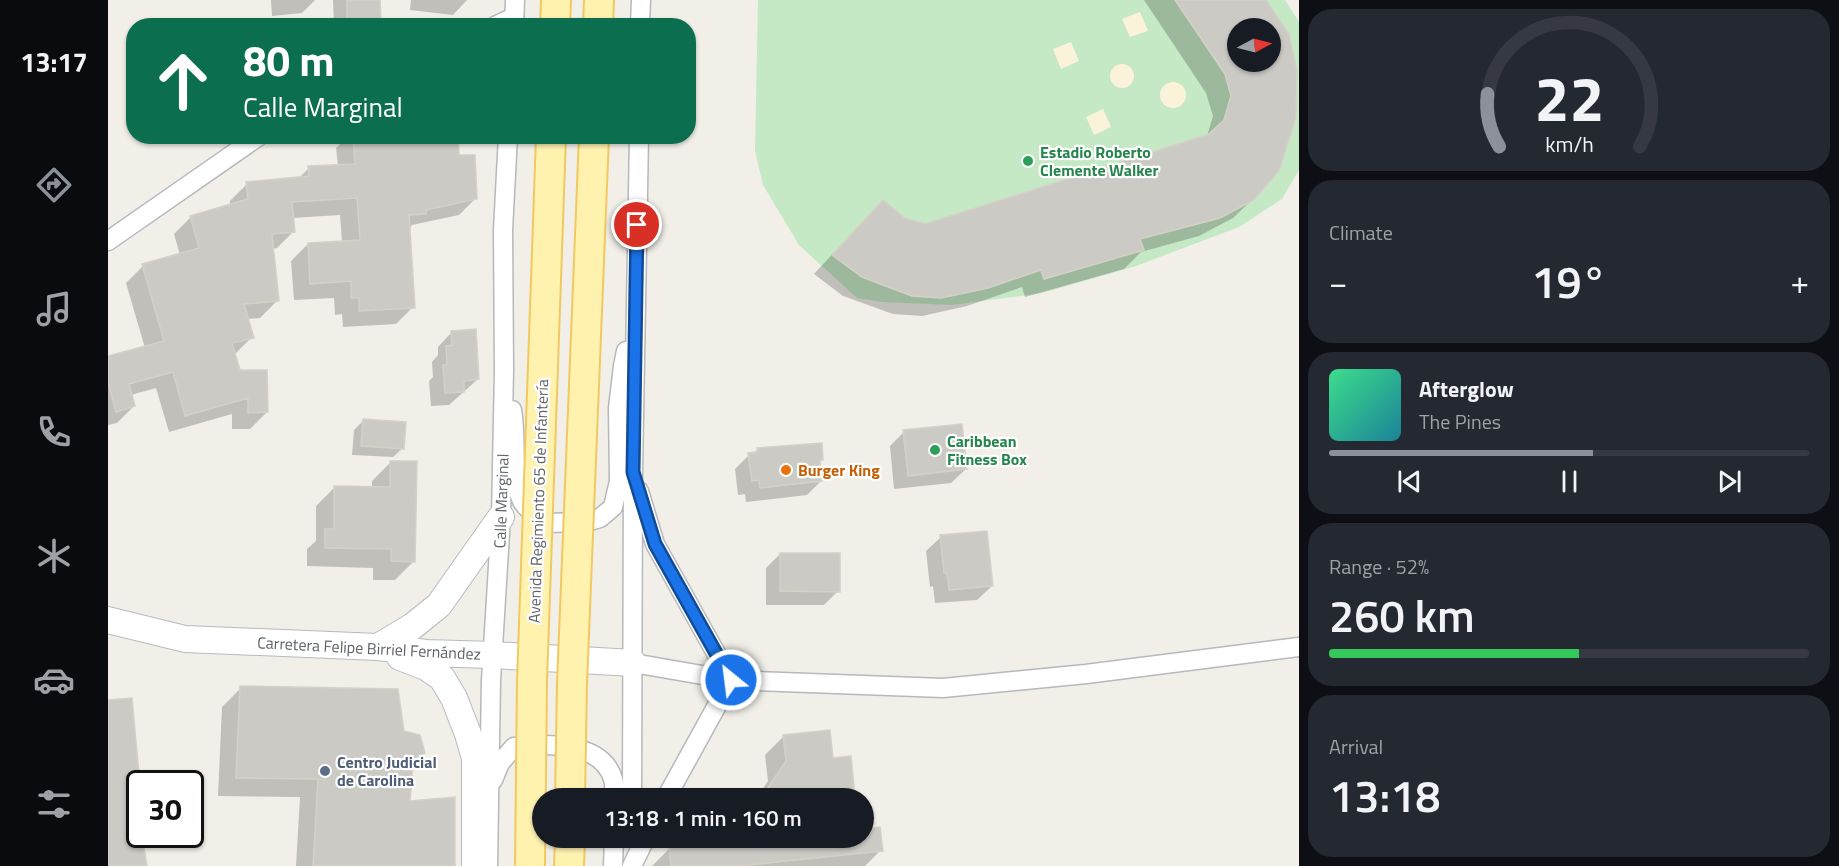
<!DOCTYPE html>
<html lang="en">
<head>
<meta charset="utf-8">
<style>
	:root { --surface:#171b24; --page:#242831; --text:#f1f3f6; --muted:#9ea1a6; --line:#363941; --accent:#8c9099 }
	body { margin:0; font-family:"Titillium Web",sans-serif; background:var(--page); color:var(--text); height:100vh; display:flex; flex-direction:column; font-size:22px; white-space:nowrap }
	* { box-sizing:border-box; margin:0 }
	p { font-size:20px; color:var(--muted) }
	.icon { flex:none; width:33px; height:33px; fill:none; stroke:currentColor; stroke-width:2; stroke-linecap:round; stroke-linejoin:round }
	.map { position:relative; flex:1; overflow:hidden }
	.side { display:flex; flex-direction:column; gap:9px; padding:9px; background:#0d0f14; width:540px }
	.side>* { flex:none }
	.guide { position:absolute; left:18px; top:18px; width:570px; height:126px; border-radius:24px; box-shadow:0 2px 4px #0004; background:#0b6e4f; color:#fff; overflow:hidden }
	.needle { width:39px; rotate:83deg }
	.buttons { position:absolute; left:1119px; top:18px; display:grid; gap:12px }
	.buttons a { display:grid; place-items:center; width:54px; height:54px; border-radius:50%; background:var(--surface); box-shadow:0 2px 4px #0004; font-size:30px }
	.speed { position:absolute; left:18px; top:770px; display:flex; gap:12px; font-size:30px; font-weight:700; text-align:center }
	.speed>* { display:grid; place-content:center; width:78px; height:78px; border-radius:50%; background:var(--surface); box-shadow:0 2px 4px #0004; line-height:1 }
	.speed .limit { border:3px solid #111; border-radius:9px; background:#fff; color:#111 }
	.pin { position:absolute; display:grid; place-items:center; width:51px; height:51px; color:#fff; margin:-26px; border:3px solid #fff; border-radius:50%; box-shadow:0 2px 6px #0007 }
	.me { position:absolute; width:66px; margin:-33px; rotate:331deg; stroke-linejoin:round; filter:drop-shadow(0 0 4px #0008) }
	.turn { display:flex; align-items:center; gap:21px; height:126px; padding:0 18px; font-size:27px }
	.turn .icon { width:78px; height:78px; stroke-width:2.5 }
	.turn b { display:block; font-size:42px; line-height:51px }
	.big { font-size:45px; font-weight:600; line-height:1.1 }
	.side .card { flex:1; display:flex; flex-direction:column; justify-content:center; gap:9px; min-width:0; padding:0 21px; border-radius:24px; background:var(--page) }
	.side .dial { align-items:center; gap:0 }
	.dial svg { height:156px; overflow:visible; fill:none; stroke:var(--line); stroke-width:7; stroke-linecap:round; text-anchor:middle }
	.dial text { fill:var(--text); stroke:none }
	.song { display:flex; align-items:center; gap:18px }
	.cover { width:72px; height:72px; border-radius:9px; background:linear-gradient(135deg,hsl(150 70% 55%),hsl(190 70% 35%)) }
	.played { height:6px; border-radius:3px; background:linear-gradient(90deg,var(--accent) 55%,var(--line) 55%) }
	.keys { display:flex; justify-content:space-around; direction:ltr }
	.heat { display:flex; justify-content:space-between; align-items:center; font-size:33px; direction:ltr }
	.charge { height:9px; border-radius:4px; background:linear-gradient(90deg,#34c759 52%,var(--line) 0) }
	.trip { position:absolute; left:424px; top:788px; width:342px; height:60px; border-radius:30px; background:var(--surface); box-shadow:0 2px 4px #0004; font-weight:600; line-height:60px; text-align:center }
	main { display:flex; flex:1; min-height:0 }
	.tabs { display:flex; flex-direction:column; width:108px; justify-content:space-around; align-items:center; background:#090b0e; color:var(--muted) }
	.tabs .icon { width:42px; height:42px }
	.tabs .selected { color:var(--accent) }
	.tabs b { font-size:27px; color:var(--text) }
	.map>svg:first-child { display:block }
	.green { fill:#c5e8c5; fill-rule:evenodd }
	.sand { fill:#fbf3d9 }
	.shadow { fill:#0003; fill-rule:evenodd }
	.building { fill:#cccac5; stroke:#d6d1c6; stroke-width:1.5; fill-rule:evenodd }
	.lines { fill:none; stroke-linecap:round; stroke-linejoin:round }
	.street-casing { stroke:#b5b8bc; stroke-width:21 }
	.secondary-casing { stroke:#b6babf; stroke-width:28 }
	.primary-casing { stroke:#f2c960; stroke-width:32 }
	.street { stroke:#fff; stroke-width:18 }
	.secondary { stroke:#fff; stroke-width:26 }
	.primary { stroke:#fff2af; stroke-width:28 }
	.primary-bridge-casing { stroke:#f2c960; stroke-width:32; stroke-linecap:butt }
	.primary-bridge { stroke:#fff2af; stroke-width:28 }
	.route-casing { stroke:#114b97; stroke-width:15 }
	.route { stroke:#1a73e8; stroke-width:10 }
	.leisure-dot { fill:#2e9e5b; stroke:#fff; stroke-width:2 }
	.food-dot { fill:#e8710a; stroke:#fff; stroke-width:2 }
	.service-dot { fill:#5c6f8a; stroke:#fff; stroke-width:2 }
	.labels { text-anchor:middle; stroke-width:4.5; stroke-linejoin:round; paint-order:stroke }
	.leisure-label { font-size:16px; font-weight:bold; fill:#27864d; stroke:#fff; text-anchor:start }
	.food-label { font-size:16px; font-weight:bold; fill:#c56008; stroke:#fff; text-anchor:start }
	.street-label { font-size:16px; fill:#5f6368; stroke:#fff }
	.service-label { font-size:16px; font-weight:bold; fill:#4e5e75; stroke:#fff; text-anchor:start }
</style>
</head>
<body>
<main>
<nav class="tabs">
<b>13:17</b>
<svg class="icon selected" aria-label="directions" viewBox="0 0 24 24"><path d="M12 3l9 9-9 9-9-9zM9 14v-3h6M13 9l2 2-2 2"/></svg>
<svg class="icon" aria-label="music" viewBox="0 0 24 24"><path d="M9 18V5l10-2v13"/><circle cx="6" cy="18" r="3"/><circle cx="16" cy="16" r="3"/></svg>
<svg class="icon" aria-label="phone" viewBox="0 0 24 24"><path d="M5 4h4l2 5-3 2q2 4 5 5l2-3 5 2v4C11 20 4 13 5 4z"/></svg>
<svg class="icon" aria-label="climate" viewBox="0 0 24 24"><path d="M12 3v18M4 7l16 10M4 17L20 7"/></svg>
<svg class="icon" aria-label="car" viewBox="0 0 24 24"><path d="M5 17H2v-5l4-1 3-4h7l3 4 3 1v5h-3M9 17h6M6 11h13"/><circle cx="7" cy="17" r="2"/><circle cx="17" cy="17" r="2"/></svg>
<svg class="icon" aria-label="filters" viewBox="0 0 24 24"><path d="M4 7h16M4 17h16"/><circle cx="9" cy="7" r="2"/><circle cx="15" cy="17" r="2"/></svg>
</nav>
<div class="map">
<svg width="1191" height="866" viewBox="0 0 1191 866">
	<rect width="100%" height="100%" fill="#f1efe8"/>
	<path class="green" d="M650,0H1177L1191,22V170L1174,199L1131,227L1028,266L934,293L844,305L774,302L749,298L691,245L655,185L647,151ZM1130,28H1162V62H1130Z"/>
	<path class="sand" d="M1032,12L1040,31L1022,37L1014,19Z
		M963,42L971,61L953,69L945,49Z
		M1002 76a12 12 0 1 1 24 0a12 12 0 1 1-24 0Z
		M1052 95a13 13 0 1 1 26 0a13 13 0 1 1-26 0Z
		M995,109L1003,127L986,135L978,117Z"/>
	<path class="shadow" d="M163,0H207L194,13L164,16Z
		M225,0H271V24L269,26H226Z
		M303,0H359L345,15L302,10Z
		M1036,0H1156L1179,35L1145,199L1125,218L1091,236L1033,252L1016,269L917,297L914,287L859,306L814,316L785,314L735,296L706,274L756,220H796L817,226L1099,136L1105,116L1098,93ZM1130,28H1162V62H1130Z
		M240,136H349L350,157L368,198L351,215L304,225L301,229L305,307L288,324L235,327L234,314L227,315L226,298L186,300L183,261L200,244L234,242L232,215L184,218L186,231L169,248L164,249L169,301L152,318L139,319L144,337L127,354L131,372L159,412L142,429H124V414L61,432L48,388L23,395L26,406L9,423L0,425V358L37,348L18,283L35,266L72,255L66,234L83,217L122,205V201L139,184L191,178L201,168L230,166L228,148Z
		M344,332L370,379L341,405L323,406L321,381L325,377L324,362L330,355V347Z
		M255,421L295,448L285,457L244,455L246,430Z
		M796,432L858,469L843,483L786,489L782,446Z
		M650,449L714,459L711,462L713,481L699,495L638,502L637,494L630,495L627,469L641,455L645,454Z
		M283,462L306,561L287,580H265V568L199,566V549L208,541V506L227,487L264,488V481Z
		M833,537L884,586L869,600L827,603L825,586L822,587L818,551Z
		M672,554L730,591L716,605H658V568Z
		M133,688L295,732L316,753L303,765L300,803L345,866H188L192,797L110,796L114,707Z
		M676,736L723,759L746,798H649L660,781L657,755Z
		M756,830L773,850L757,866H544L561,849L620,841L623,837H756Z"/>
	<path class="building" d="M239,0H272L273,24L239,25Z
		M1067,0H1158L1181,34L1189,70L1188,118L1171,171L1146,200L1112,218L1032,239L1036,250L936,279L933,270L880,288L833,298L804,296L754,277L724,255L775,200L797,218L817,224L1101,134L1116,120L1123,96L1117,74ZM1130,28H1162V62H1130Z
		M245,136H350L351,155H367L369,199L318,210V214L301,215L307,308L251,311V298H243V281L202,284L200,243L252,240L249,198L184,202L187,232L164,234L171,301L136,304L146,338L124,343L132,370H159L160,412L140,413V398L77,416L65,372L21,384L27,406L8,412L0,382V356L56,341L34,264L91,248L82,216L140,199L138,182L201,176L200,166L247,164Z
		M368,329L371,379L356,381V392L337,393L335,365H339L338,346L344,345L343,331Z
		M255,419L298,422L296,449L253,446Z
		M854,424L859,469L800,476L795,430Z
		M714,443L715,460H712L714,481L652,488L651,480L644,481L640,453L650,452L649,448Z
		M282,461H309L307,562L283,561V549L217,548V529H226V486L282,487Z
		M879,531L885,586L841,590L839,573H836L832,535Z
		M672,553H732V592L672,591Z
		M132,686L290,689L296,731L312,735L317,753L305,763L302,801L347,797V866H205L210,779L128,778Z
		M24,698L32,785V796H29L32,813V836H34L39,866H0V700Z
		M722,730L725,758L743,756L747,798H653L678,761L675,735Z
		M772,827L775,851L631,866H563L561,847L625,840L628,837H756V829Z"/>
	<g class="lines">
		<g class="street-casing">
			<path id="street" d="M387,26L406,17
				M406,26L407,0
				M532,26L533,0
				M0,241L151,136
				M404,410C409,437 403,476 414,501C418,509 431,517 439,523L478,522L492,518L505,507L511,481L510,408L515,366L518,351
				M531,491L547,544L623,680L558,798
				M525,663L623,680L835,688L978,674L1191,647
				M385,780L392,763L406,747C437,743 494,741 505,779C507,785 506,792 506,798
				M524,798L525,472L531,136
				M380,866L383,680L393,517L396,370L395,230L400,136
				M505,866L506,837
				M524,866L538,837"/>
		</g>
		<g class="secondary-casing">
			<path id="secondary" d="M0,620L77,639L270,647L318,653L385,655L525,663
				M270,647L305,626L331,605L393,517
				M292,657L318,667L334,678L346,698L360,734L367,758V866"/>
		</g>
		<g class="primary-casing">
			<path id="primary" d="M447,26L448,0
				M490,26L491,0
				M461,866L462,837"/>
		</g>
		<use href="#street" class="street"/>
		<use href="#secondary" class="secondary"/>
		<use href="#primary" class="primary"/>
		<g class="primary-bridge-casing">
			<path id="primary-bridge" d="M462,798L464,684L486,136
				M422,866L424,681L443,136"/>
		</g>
		<use href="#primary-bridge" class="primary-bridge"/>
	</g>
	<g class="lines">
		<g class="route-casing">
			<path id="route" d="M529,225L525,472L547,544L623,680"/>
		</g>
		<use href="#route" class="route"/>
	</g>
	<g class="leisure-dot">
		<circle cx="920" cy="161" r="6"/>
		<circle cx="827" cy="450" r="6"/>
	</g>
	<circle class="food-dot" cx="678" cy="470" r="6"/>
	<circle class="service-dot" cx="217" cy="771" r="6"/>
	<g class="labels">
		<g class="leisure-label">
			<text x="932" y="158">Estadio Roberto<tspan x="932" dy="18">Clemente Walker</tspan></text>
			<text x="839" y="447">Caribbean<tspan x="839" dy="18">Fitness Box</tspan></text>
		</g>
		<g class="food-label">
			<text x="690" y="476">Burger King</text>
		</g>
		<g class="street-label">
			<text transform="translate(393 501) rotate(-88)" y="6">Calle Marginal</text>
			<text transform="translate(430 501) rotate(-88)" y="6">Avenida Regimiento 65 de Infantería</text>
			<text transform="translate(261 648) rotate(3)" y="6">Carretera Felipe Birriel Fernández</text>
		</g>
		<g class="service-label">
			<text x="229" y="768">Centro Judicial<tspan x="229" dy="18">de Carolina</tspan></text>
		</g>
	</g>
</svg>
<div class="buttons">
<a><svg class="needle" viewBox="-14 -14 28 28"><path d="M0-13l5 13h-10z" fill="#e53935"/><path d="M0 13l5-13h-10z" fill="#9ea1a6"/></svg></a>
</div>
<div class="speed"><div class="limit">30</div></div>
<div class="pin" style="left:529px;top:225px;background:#d93025"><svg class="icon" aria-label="arrive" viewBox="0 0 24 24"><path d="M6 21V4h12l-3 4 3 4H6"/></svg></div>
<svg class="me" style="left:623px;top:680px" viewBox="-20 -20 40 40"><circle r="17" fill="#1a73e8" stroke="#fff" stroke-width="3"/><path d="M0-11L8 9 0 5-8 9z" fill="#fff"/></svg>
<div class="trip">13:18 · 1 min · 160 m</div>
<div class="guide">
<div class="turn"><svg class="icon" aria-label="ahead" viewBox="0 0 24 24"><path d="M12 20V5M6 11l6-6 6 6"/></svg><div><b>80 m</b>Calle Marginal</div></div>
</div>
</div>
<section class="side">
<div class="card dial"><svg viewBox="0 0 100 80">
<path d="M14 69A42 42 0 1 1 86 69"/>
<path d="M14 69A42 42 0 0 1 8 42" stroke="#8c9099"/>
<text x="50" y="56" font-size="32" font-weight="700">22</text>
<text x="50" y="72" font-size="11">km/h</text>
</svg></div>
<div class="card"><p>Climate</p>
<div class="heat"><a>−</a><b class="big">19°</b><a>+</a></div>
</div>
<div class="card">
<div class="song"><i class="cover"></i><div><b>Afterglow</b><p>The Pines</p></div></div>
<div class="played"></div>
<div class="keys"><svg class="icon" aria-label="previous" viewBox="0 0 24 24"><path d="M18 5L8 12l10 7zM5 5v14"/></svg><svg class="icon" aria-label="pause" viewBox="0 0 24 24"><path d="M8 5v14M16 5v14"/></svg><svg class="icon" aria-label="next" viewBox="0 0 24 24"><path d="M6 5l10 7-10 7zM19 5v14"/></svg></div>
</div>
<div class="card"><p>Range · 52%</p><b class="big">260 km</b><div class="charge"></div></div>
<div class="card"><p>Arrival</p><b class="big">13:18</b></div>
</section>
</main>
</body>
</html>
